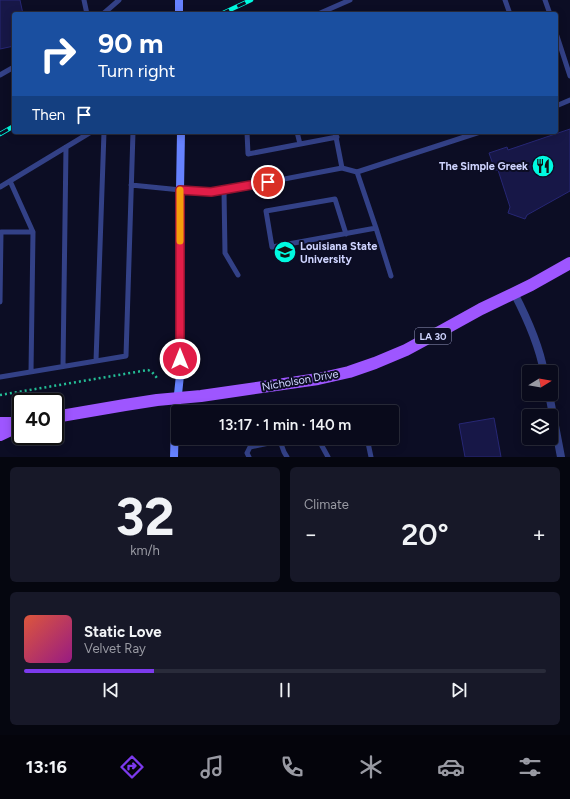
<!DOCTYPE html>
<html lang="en">
<head>
<meta charset="utf-8">
<style>
	:root { --surface:#090a1b; --page:#171828; --text:#f1f3f6; --muted:#999aa3; --line:#292b3a; --accent:#7c3aed }
	body { margin:0; font-family:Figtree,sans-serif; background:var(--page); color:var(--text); height:100vh; display:flex; flex-direction:column; font-size:15px; white-space:nowrap }
	* { box-sizing:border-box; margin:0 }
	p { font-size:13px; color:var(--muted) }
	.icon { flex:none; width:22px; height:22px; fill:none; stroke:currentColor; stroke-width:2; stroke-linecap:round; stroke-linejoin:round }
	.map { position:relative; height:457px; overflow:hidden }
	.drawer { display:flex; flex-direction:column; gap:10px; padding:10px; background:#05060f; flex:1 }
	.drawer>* { flex:none }
	.top-card { position:absolute; left:12px; top:12px; width:546px; height:122px; border-radius:4px; box-shadow:0 2px 10px #0003,0 0 0 1px var(--line); background:#1a4fa0; color:#fff; overflow:hidden }
	.needle { width:26px; rotate:79deg }
	.fabs { position:absolute; left:522px; top:365px; display:grid; gap:8px }
	.fabs a { display:grid; place-items:center; width:36px; height:36px; border-radius:4px; background:var(--surface); box-shadow:0 2px 10px #0003,0 0 0 1px var(--line); font-size:20px }
	.speed { position:absolute; left:12px; top:393px; display:flex; gap:8px; font-size:20px; font-weight:700; text-align:center }
	.speed>* { display:grid; place-content:center; width:52px; height:52px; border-radius:50%; background:var(--surface); box-shadow:0 2px 10px #0003,0 0 0 1px var(--line); line-height:1 }
	.speed .limit { border:2px solid #111; border-radius:6px; background:#fff; color:#111 }
	.pin { position:absolute; display:grid; place-items:center; width:34px; height:34px; color:#fff; margin:-17px; border:2px solid #fff; border-radius:50%; box-shadow:0 1px 4px #0007 }
	.me { position:absolute; width:44px; margin:-22px; rotate:0deg; stroke-linejoin:round; filter:drop-shadow(0 0 3px #0008) }
	.turn { display:flex; align-items:center; gap:14px; height:84px; padding:0 20px; font-size:18px }
	.turn .icon { width:52px; height:52px; stroke-width:2.5 }
	.turn b { display:block; font-size:28px; line-height:34px }
	.then { display:flex; align-items:center; height:38px; padding:0 20px; background:#0003; gap:8px; font-size:15px }
	.big { font-size:30px; font-weight:600; line-height:1.1 }
	.drawer .card { flex:1; display:flex; flex-direction:column; justify-content:center; gap:6px; min-width:0; padding:0 14px; border-radius:6px; background:var(--page) }
	.drawer .dial { align-items:center; gap:0 }
	.dial b { font-size:52px; line-height:1 }
	.song { display:flex; align-items:center; gap:12px }
	.cover { width:48px; height:48px; border-radius:6px; background:linear-gradient(135deg,hsl(10 70% 55%),hsl(310 70% 35%)) }
	.played { height:4px; border-radius:2px; background:linear-gradient(90deg,var(--accent) 25%,var(--line) 25%) }
	.keys { display:flex; justify-content:space-around; direction:ltr }
	.heat { display:flex; justify-content:space-between; align-items:center; font-size:22px; direction:ltr }
	.drawer .tiles { flex:1; display:grid; gap:10px; grid-template-columns:1fr 1fr }
	.card:last-child { grid-column:span 2 }
	.trip { position:absolute; left:171px; top:405px; width:228px; height:40px; border-radius:4px; background:var(--surface); box-shadow:0 2px 10px #0003,0 0 0 1px var(--line); font-weight:600; line-height:40px; text-align:center }
	.tab-bar { display:flex; height:64px; justify-content:space-around; align-items:center; background:#04040b; color:var(--muted) }
	.tab-bar .icon { width:28px; height:28px }
	.tab-bar .on { color:var(--accent) }
	.tab-bar b { font-size:18px; color:var(--text) }
	.map>svg:first-child { display:block }
	.building { fill:#171747; stroke:#272775 }
	.lines { fill:none; stroke-linecap:round; stroke-linejoin:round }
	.path { stroke:#24be96; stroke-width:2.5; stroke-dasharray:2 3; stroke-linecap:butt }
	.lane { stroke:#334187; stroke-width:5 }
	.street { stroke:#334187; stroke-width:8 }
	.secondary { stroke:#6682ff; stroke-width:8 }
	.primary { stroke:#9e56ff; stroke-width:12 }
	.rail-casing { stroke:#00fae1; stroke-width:4.5 }
	.rail { stroke:#0c0d24; stroke-width:3; stroke-dasharray:9; stroke-linecap:butt }
	.route-casing { stroke:#92132f; stroke-width:10 }
	.route { stroke:#e11d48; stroke-width:7 }
	.slow { stroke:#f59e0b; stroke-width:7 }
	.labels { text-anchor:middle; stroke-width:4; stroke-linejoin:round; paint-order:stroke }
	.shield { fill:#0c0d24; stroke:#9498bd; stroke-width:1 }
	.shield-label { font-size:10px; font-weight:bold; fill:#cfd4ff }
	.poi-label { font-size:11px; font-weight:bold; fill:#cfd4ff; stroke:#0c0d24; text-anchor:end }
	.street-label { font-size:11px; fill:#cfd4ff; stroke:#0c0d24 }
</style>
</head>
<body>
<div class="map">
<svg width="570" height="457" viewBox="0 0 570 457">
	<rect width="100%" height="100%" fill="#0c0d24"/>
	<path class="building" d="M0,0H20L23,14H14V46L0,49Z
		M570,129V191L527,215L525,219L508,213L510,207L498,170H495L489,153L507,147L508,150Z
		M494,418L501,457H465L459,424Z"/>
	<g class="lines">
		<path class="path" d="M0,395L148,370L152,372L157,378"/>
		<path class="lane" d="M84,0L87,14
			M505,0L510,14
			M545,0L550,14
			M103,14L119,0
			M318,14L350,0
			M556,33L570,76
			M0,75L14,67
			M556,106L570,100
			M247,132L248,154L337,137
			M297,132L300,144
			M335,132L342,168
			M10,181L33,232
			M131,185L211,193L342,168L357,172L480,132
			M0,187L91,132
			M224,191L225,253L238,275
			M376,228L391,276
			M346,234L335,199L266,211L272,247L376,228L357,172
			M0,302L1,232H33L31,372
			M96,361L104,132
			M63,366L66,147
			M0,377L126,356L133,132
			M319,438L322,446L328,457
			M367,438L371,457
			M280,441L284,452L287,457
			M249,457L247,453L250,447L293,438"/>
		<path class="street" d="M514,293C527,318 539,344 544,372
			M549,394L561,457"/>
		<path class="secondary" d="M179,14V0
			M174,457L175,423L180,375V190L181,132"/>
		<path class="primary" d="M55,417L125,405L157,400L201,396L318,379L349,372L375,363L406,350L443,330L481,309L531,285L570,263
			M0,423H21
			M0,435L21,425"/>
		<g class="rail-casing">
			<path id="rail" d="M221,14L251,0
				M0,134L14,126"/>
		</g>
		<use href="#rail" class="rail"/>
	</g>
	<g class="lines">
		<g class="route-casing">
			<path id="route" d="M180,359V190L211,192L268,182"/>
		</g>
		<use href="#route" class="route"/>
		<path class="slow" d="M180,241V190"/>
	</g>
	<defs>
		<g id="restaurant-disc" transform="scale(1.15)"><circle r="9.5" fill="#00fae1" stroke="#0c0d24"/><path d="M-5-6h1v4h1v-4h1v4h1v-4h1v5L-1.5 .5V6h-2V.5L-5-1ZM5-6V6H3V1.5H1.5Q1.5-4 5-6Z" fill="#111"/></g>
		<g id="university-disc" transform="scale(1.15)"><circle r="9.5" fill="#00fae1" stroke="#0c0d24"/><path d="M0-5L7-2L0 1L-7-2ZM-4 1L0 2.5L4 1V4Q0 6-4 4Z" fill="#111"/></g>
	</defs>
	<g fill-rule="evenodd">
		<use href="#restaurant-disc" x="543" y="166"/>
		<use href="#university-disc" x="285" y="252"/>
	</g>
	<g class="labels">
		<rect class="shield" x="415" y="328" width="36" height="16" rx="3"/>
		<g class="shield-label">
			<text x="433" y="340">LA 30</text>
		</g>
		<g class="poi-label">
			<text x="528" y="170">The Simple Greek</text>
			<text x="300" y="250" text-anchor="start">Louisiana State<tspan x="300" dy="13">University</tspan></text>
		</g>
		<g class="street-label">
			<text transform="translate(300 380) rotate(-10)" y="4">Nicholson Drive</text>
		</g>
	</g>
</svg>
<div class="fabs">
<a><svg class="needle" viewBox="-14 -14 28 28"><path d="M0-13l5 13h-10z" fill="#e53935"/><path d="M0 13l5-13h-10z" fill="#999aa3"/></svg></a>
<a><svg class="icon" aria-label="layers" viewBox="0 0 24 24"><path d="M12 4l9 5-9 5-9-5zM3 14l9 5 9-5"/></svg></a>
</div>
<div class="speed"><div class="limit">40</div></div>
<div class="pin" style="left:268px;top:182px;background:#d93025"><svg class="icon" aria-label="arrive" viewBox="0 0 24 24"><path d="M6 21V4h12l-3 4 3 4H6"/></svg></div>
<svg class="me" style="left:180px;top:359px" viewBox="-20 -20 40 40"><circle r="17" fill="#e11d48" stroke="#fff" stroke-width="3"/><path d="M0-11L8 9 0 5-8 9z" fill="#fff"/></svg>
<div class="trip">13:17 · 1 min · 140 m</div>
<div class="top-card">
<div class="turn"><svg class="icon" aria-label="right" viewBox="0 0 24 24"><path d="M7 20v-9h11M14 6l5 5-5 5"/></svg><div><b>90 m</b>Turn right</div></div>
<div class="then">Then<svg class="icon" aria-label="arrive" viewBox="0 0 24 24"><path d="M6 21V4h12l-3 4 3 4H6"/></svg></div>
</div>
</div>
<section class="drawer">
<div class="tiles">
<div class="card dial"><b>32</b><p>km/h</p></div>
<div class="card"><p>Climate</p>
<div class="heat"><a>−</a><b class="big">20°</b><a>+</a></div>
</div>
<div class="card">
<div class="song"><i class="cover"></i><div><b>Static Love</b><p>Velvet Ray</p></div></div>
<div class="played"></div>
<div class="keys"><svg class="icon" aria-label="previous" viewBox="0 0 24 24"><path d="M18 5L8 12l10 7zM5 5v14"/></svg><svg class="icon" aria-label="pause" viewBox="0 0 24 24"><path d="M8 5v14M16 5v14"/></svg><svg class="icon" aria-label="next" viewBox="0 0 24 24"><path d="M6 5l10 7-10 7zM19 5v14"/></svg></div>
</div>
</div>
</section>
<nav class="tab-bar">
<b>13:16</b>
<svg class="icon on" aria-label="directions" viewBox="0 0 24 24"><path d="M12 3l9 9-9 9-9-9zM9 14v-3h6M13 9l2 2-2 2"/></svg>
<svg class="icon" aria-label="music" viewBox="0 0 24 24"><path d="M9 18V5l10-2v13"/><circle cx="6" cy="18" r="3"/><circle cx="16" cy="16" r="3"/></svg>
<svg class="icon" aria-label="phone" viewBox="0 0 24 24"><path d="M5 4h4l2 5-3 2q2 4 5 5l2-3 5 2v4C11 20 4 13 5 4z"/></svg>
<svg class="icon" aria-label="climate" viewBox="0 0 24 24"><path d="M12 3v18M4 7l16 10M4 17L20 7"/></svg>
<svg class="icon" aria-label="car" viewBox="0 0 24 24"><path d="M5 17H2v-5l4-1 3-4h7l3 4 3 1v5h-3M9 17h6M6 11h13"/><circle cx="7" cy="17" r="2"/><circle cx="17" cy="17" r="2"/></svg>
<svg class="icon" aria-label="filters" viewBox="0 0 24 24"><path d="M4 7h16M4 17h16"/><circle cx="9" cy="7" r="2"/><circle cx="15" cy="17" r="2"/></svg>
</nav>
</body>
</html>
